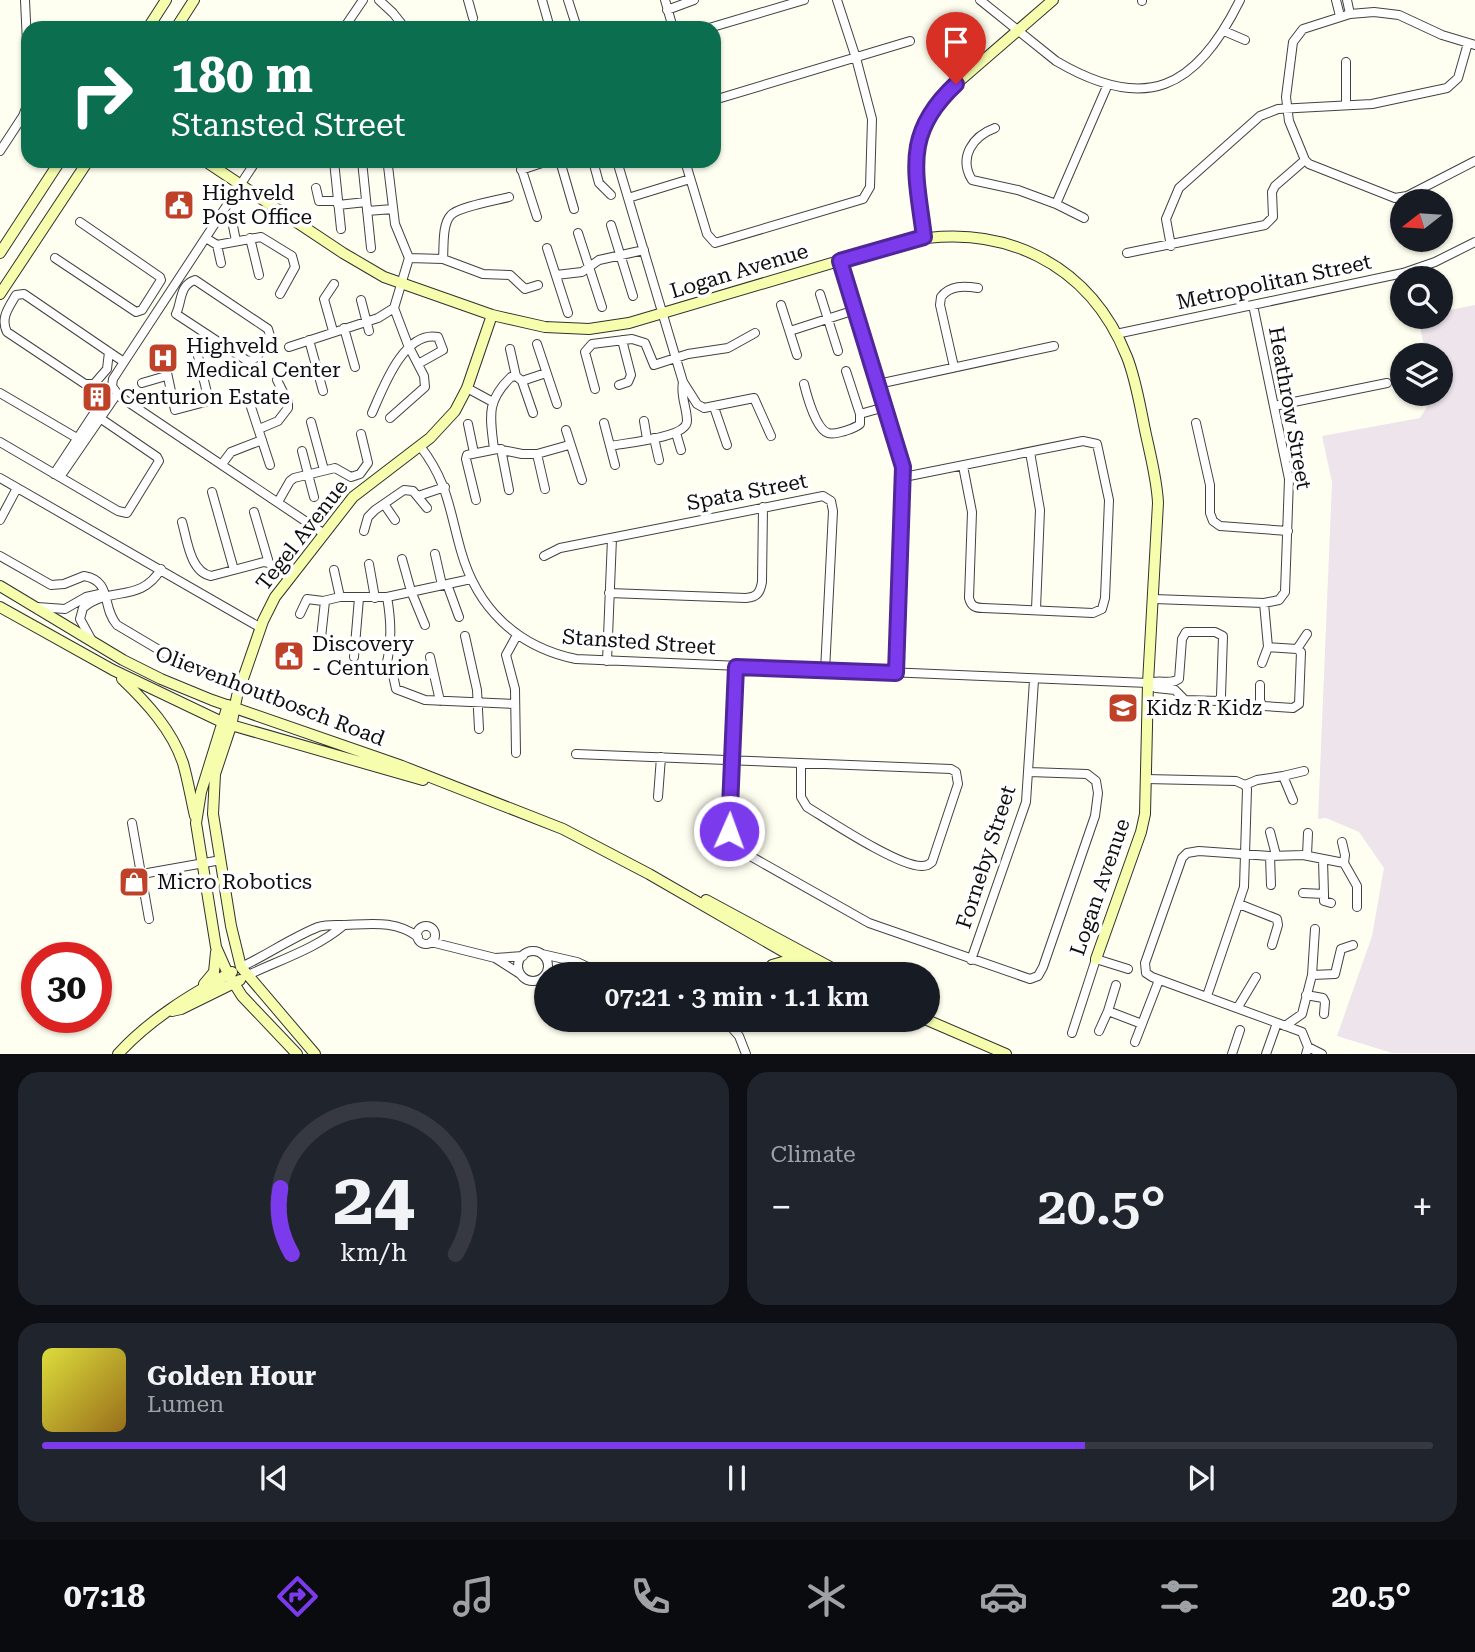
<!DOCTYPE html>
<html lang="en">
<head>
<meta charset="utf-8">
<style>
	:root { --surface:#171b24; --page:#20242c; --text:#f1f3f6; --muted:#9ea1a6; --line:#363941; --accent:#7c3aed }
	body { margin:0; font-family:"Roboto Serif",serif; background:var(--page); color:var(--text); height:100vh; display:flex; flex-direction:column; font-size:26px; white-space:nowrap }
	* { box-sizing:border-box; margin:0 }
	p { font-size:23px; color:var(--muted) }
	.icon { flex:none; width:38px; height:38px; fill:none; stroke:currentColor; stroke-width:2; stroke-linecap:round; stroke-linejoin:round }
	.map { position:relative; height:1054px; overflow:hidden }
	.side { display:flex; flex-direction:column; gap:18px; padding:18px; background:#0d0f14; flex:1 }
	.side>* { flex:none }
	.hud { position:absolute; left:21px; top:21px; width:700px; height:147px; border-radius:21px; box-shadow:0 2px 5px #0004; background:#0b6e4f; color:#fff; overflow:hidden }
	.needle { width:46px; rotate:253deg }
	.tools { position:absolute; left:1390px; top:189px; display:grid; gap:14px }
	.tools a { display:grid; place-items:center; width:63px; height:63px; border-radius:50%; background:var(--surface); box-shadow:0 2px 5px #0004; font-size:35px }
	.speed { position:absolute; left:21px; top:942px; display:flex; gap:14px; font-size:35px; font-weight:700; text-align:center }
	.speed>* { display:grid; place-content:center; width:91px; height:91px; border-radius:50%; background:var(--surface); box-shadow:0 2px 5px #0004; line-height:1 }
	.speed .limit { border:10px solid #d22; background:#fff; color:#111 }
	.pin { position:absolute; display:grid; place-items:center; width:60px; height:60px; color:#fff; margin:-72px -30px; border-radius:50% 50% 50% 0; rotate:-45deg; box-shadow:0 0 7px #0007 }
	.pin .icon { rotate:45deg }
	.me { position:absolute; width:77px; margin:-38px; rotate:2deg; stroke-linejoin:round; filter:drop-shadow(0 0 5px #0008) }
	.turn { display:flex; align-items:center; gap:24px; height:147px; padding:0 35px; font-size:32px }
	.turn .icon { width:91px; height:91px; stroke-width:2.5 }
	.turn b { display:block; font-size:49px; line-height:60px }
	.big { font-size:52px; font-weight:600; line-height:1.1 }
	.side .widget { flex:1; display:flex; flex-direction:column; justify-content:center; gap:10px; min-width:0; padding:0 24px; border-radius:21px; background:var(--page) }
	.side .dial { align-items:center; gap:0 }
	.dial svg { height:182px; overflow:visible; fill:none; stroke:var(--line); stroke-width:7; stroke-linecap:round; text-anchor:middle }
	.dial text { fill:var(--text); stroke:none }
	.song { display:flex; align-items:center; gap:21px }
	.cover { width:84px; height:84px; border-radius:10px; background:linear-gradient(135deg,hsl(60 70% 55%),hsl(40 70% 35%)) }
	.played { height:7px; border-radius:4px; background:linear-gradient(90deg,var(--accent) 75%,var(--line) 75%) }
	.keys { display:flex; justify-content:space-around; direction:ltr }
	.heat { display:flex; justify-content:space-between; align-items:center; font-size:38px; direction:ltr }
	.side .tiles { flex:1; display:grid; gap:18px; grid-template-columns:1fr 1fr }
	.widget:last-child { grid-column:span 2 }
	.trip { position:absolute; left:534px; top:962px; width:406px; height:70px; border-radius:35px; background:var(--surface); box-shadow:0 2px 5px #0004; font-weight:600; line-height:70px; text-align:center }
	.tab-bar { display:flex; height:112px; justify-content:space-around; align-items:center; background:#090b0e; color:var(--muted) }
	.tab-bar .icon { width:49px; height:49px }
	.tab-bar .active { color:var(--accent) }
	.tab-bar b { font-size:32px; color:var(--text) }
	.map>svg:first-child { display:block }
	.industrial { fill:#ede4ec }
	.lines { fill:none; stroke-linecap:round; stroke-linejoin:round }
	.street-casing { stroke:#424242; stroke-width:10 }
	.secondary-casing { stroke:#313131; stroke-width:12 }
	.street { stroke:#fff; stroke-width:8 }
	.secondary { stroke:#f6feae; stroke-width:10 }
	.route-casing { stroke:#51269a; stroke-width:18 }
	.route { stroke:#7c3aed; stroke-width:12 }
	.labels { text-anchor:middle; stroke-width:7; stroke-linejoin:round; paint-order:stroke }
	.poi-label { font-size:21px; fill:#0f0f0f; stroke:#fff; text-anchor:start }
	.street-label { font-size:21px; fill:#0f0f0f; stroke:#fff }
</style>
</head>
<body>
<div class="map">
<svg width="1475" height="1054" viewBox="0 0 1475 1054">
	<rect width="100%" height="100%" fill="#fffff1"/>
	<path class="industrial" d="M1475,305V1053H1392L1337,1036L1372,936L1384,868L1359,832L1326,818L1318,819L1332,482L1322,436L1420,418L1435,394H1440V355H1426L1420,327L1428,317H1440V312Z"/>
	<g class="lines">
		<g class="street-casing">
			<path id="street" d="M25,0L28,65
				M379,0L393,13L405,28
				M468,0L473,18
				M542,0L550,28
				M568,0L577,28
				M665,0L673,28
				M980,0L1056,61C1146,114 1196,89 1240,0
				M1336,0L1340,16
				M1347,0L1350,14
				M1142,1V0
				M667,10L694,0
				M512,26V28
				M344,28L363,0
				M709,28L804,0
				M1224,31L1245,40
				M1475,45L1442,35L1399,15L1374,12L1350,14L1303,29L1293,42L1286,97L1289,121L1305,160L1309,164L1395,198L1407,196L1475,161
				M1346,62V105
				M714,100L910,41
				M995,128C973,136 958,157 972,180L1018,190L1056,204L1084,218
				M0,151L23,116L28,103
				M256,161L124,362L113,379L112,386L119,396L323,533
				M334,161L341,229
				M362,161L371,248
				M519,161L537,217
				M560,161L574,209
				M593,161L599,183L611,195
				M617,161L683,382L697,404L704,408L754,398L771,436
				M685,161L707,234L715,243L863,199L870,187L872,119L856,58L837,0
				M521,170L548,161
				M316,188L319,201H338
				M509,197C498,200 458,207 451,215C442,224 444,246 443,259L483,274L510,275L525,289L538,285
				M628,198L690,179
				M1056,204L1108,84
				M338,205L366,202
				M367,211L393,209
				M232,221L236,241
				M611,225L633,296
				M578,233L602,307
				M206,238L217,245L261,237L292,256L295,267L280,294
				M250,238L259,275
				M217,245L221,263
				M1171,246L1166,219L1179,188L1260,116L1278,109L1372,104L1447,88L1458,78L1468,43
				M547,248L568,313
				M1127,253L1265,225L1273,217L1272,192L1275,186L1305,160
				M55,258L136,312L142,310L161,280L160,277L80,222
				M409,258L443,259
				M840,261L903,467L896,673
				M556,275L582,272L599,260L644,250
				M195,280L268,329L270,336L257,357L250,361L246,360L176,314C182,302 179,285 195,280Z
				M820,294L838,351
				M361,300L369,331
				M781,305L797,355
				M344,328L355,367
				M333,331L324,299L334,284
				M790,331L855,310
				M1116,334L1403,273L1435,262L1475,242
				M309,340L323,391
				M537,344L557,404
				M289,347L378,318L394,308L409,258L395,224L388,166
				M162,349L175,410L209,401L198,356
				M510,349L516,376
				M109,352L107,369L94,384H85L7,332C0,318 9,307 16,295L24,294L109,352L124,362
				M954,367L940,305L941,297C950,285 964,286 978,288
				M846,371L860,414
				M522,381L546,373
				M142,383L166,376
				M804,384C807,396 816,429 828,433C834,435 840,432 845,431C851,429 855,428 860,424V414L885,407
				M878,384L1054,346
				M619,385L628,382L631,375L622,340
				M467,388L491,401
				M595,389L585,352L592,344L632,339L645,343L654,365L688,354L728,348L755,333
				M0,393L82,441
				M250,404L270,465
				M1274,406L1387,383
				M714,407L727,445
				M372,413C383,388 404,330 438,337L443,350L418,364
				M390,418L425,387L424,376L408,345L394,308
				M644,421L647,439
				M311,422L324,470
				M604,423L615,465
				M1196,423L1210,485V513L1213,521L1220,526L1288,531
				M468,424L474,453
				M259,429L278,421L288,408V402L277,380
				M566,430L582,480
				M676,433L681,450
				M654,438L659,460
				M0,442L118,511L127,513L159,461L157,457L94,414
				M420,446C448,482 449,509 461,551C477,608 517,647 576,659L1148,683C1159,679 1171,685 1179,679L1182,639L1186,632H1215L1223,636L1221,696L1219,701L1185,700L1175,690L1156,688L1148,683
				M610,446C625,443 687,438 687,421C687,407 680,396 683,382
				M494,449C490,416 486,401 511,377L516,376L522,381L533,413
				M501,449L509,490
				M302,451L314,497
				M1030,452L1040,510L1036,609
				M537,454L545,489
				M222,464L231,452L262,440
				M54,474L112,386
				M60,477L117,394
				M904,477L1083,441L1097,444L1109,500L1105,598L1102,609L1093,613L983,608C975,608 971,606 969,598L972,512L963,466
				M0,478L261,628
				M212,492L234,570
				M418,496L445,487
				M476,500L466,459L467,455L497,449L522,454H537L569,445
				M278,502L290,481L294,478L335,468L351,477L360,474L368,463L361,434
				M384,504L395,520
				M254,512L269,563
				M0,520L17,488
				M182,522C187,539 190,572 211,576L264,562L269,563L289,578
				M364,531L368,517L375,510L404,490L413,491L427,508
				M435,554L442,585
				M0,556L51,585L64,584L84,576C113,581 101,607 117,625L176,660L216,679
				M544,556L560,548L823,496L831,501L833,511L825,671
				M402,559L411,591L425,625
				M369,564L375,598
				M334,570L340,597
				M447,584L459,617
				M609,593L746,598C757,597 760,593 762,582L763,507
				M1154,599L1264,603L1279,600L1285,592L1289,479L1253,305
				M37,607L65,609L86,597L104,593
				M300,614L307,599L323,601L340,597H387L471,579
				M465,636L477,690L479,729
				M91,639L80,619L83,608C110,585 140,604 161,569
				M320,647L325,601
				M1297,649L1307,634
				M354,657L359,598
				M430,657L440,701
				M607,661L612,538
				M1262,663L1268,647L1264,603
				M386,666C392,644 391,619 387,597
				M736,667L729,831L736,848L869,923L1030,979L1038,976L1043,967L1095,816L1098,793L1096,781L1087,774L1029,772
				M393,675L396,689L425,700L515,704
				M1260,685V701L1263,706L1293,708L1299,704L1301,652L1297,649L1268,647
				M516,753L515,689L506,655L517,635
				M576,754L951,769L956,772L958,784L932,862C928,865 927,866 922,866C899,867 830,821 807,807L801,797V763
				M1146,779L1236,781L1245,785L1247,789L1244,887L1207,996
				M1245,785L1257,780L1283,776
				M658,797L661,757
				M1293,800L1283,776L1304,771
				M132,823L149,919
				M1270,832L1276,855
				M1342,842L1345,855L1344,863
				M1307,855L1308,833
				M1270,856L1271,885
				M142,874L221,860
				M1303,893L1324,894L1323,860
				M1324,894V901L1331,903
				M1239,904L1277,919L1278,925L1272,945
				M417 935a9 9 0 1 1 18 0a9 9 0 1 1-18 0Z
				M431,942L495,958L523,956
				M518 966a15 15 0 1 1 30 0a15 15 0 1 1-30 0Z
				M542,954L577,962L605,975
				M495,958L520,974
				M971,960L1026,802L1034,680
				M241,967C267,955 291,938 318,927C328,924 335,925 345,925C371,924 396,920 418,937
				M1312,975L1315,929
				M246,976C279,960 316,949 344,925
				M1306,995L1323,998L1325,1002L1324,1014
				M1238,1007L1256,977
				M1108,1011L1116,985
				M686,1020H694
				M725,1020L739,1036L746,1054
				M1285,1026L1302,1014L1312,975L1335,974L1341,949L1353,945
				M1099,1031L1108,1011L1142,1024
				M1072,1033L1096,959L1128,969
				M1135,1042L1159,980
				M1308,1047L1322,1054
				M1232,1054L1240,1030
				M1266,1054L1277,1023
				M1306,1054L1308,1047L1302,1032L1152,977L1146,973L1145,963L1182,858L1187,853L1199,851L1270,856L1303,855L1344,863L1357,886V907"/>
		</g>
		<g class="secondary-casing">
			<path id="secondary" d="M148,28L166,0
				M176,28L194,0
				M205,161L343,253L384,277L492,315L545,327L589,329L629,323L903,242C1001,221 1089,262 1127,357C1136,380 1140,406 1145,430C1150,454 1157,479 1158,503L1148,683L1145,814L1141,832L1096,959
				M924,237L915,158L923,127L931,110L956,84L1053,0
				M0,253L60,161
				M0,294L88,161
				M0,586L123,660L161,679L212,700L402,766L563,829L649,874L824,975
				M0,607L113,670L224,723L423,780
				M122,679C147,703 172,730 183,763C188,780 191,799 195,816
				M228,705L201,792L196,823L216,947L228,974L242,996L297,1054
				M706,900L845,975
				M772,965L786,961L796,964
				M204,984L214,972L216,952
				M172,1011L181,1009L240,980
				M927,1020L1006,1054
				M118,1054C150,1019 190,995 232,972
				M315,1054L241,967L231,926L213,814L215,774L231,726L237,696L263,621L275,597L353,497L430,438L455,411L467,388L492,315"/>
		</g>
		<use href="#street" class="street"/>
		<use href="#secondary" class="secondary"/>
	</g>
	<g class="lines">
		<g class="route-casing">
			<path id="route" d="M729,831L736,667L896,673L903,467L840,261L924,237C916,172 902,134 956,84"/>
		</g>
		<use href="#route" class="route"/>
	</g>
	<defs>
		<g id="civic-square" transform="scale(1.575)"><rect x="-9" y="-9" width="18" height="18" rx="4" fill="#bf4128" stroke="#fff"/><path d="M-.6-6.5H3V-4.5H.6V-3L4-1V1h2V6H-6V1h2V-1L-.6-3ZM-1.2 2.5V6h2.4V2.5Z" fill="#fff"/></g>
		<g id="hospital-square" transform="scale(1.575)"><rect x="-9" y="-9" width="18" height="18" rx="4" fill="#bf4128" stroke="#fff"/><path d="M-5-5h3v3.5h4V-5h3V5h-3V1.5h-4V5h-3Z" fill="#fff"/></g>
		<g id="building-square" transform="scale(1.575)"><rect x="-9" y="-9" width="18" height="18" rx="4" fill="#bf4128" stroke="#fff"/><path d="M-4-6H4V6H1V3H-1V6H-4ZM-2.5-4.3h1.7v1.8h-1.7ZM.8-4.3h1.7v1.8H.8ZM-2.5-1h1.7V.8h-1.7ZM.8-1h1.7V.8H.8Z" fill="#fff"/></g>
		<g id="school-square" transform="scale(1.575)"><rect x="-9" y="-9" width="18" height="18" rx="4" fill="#bf4128" stroke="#fff"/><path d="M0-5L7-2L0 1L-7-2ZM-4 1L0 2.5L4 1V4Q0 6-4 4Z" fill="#fff"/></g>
		<g id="shop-square" transform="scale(1.575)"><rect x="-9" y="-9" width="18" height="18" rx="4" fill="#bf4128" stroke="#fff"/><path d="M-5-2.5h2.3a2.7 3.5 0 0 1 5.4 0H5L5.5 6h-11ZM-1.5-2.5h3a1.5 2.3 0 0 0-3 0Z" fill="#fff"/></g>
	</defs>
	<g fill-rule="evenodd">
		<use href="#civic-square" x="179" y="205"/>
		<use href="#hospital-square" x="163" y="358"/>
		<use href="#building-square" x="97" y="397"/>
		<use href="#civic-square" x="289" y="656"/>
		<use href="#school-square" x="1123" y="708"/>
		<use href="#shop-square" x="134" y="882"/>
	</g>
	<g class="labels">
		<g class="poi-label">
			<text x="202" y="200">Highveld<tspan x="202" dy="24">Post Office</tspan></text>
			<text x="186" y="353">Highveld<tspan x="186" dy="24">Medical Center</tspan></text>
			<text x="120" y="404">Centurion Estate</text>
			<text x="312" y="651">Discovery<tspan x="312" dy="24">- Centurion</tspan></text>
			<text x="1146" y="715">Kidz R Kidz</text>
			<text x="157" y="889">Micro Robotics</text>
		</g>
		<g class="street-label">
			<text transform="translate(739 271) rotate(-17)" y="7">Logan Avenue</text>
			<text transform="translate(1274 282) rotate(-12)" y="7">Metropolitan Street</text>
			<text transform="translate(1290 408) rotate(80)" y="7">Heathrow Street</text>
			<text transform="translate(747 492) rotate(-11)" y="7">Spata Street</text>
			<text transform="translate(302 535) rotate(-52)" y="7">Tegel Avenue</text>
			<text transform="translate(639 642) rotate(4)" y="7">Stansted Street</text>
			<text transform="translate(270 696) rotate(21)" y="7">Olievenhoutbosch Road</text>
			<text transform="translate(986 857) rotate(-72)" y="7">Forneby Street</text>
			<text transform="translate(1100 887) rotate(-71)" y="7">Logan Avenue</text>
		</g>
	</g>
</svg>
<div class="tools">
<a><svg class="needle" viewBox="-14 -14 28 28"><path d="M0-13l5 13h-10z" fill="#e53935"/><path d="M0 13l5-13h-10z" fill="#9ea1a6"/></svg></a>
<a><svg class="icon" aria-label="search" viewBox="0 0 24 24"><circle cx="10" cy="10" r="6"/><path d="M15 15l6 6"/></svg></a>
<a><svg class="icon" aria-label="layers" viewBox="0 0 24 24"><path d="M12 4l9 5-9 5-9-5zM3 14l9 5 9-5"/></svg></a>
</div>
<div class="speed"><div class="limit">30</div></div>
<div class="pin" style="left:956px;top:84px;background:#d93025"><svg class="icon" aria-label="arrive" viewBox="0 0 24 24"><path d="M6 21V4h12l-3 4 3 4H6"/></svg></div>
<svg class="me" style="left:729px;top:831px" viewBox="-20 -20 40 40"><circle r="17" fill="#7c3aed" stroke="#fff" stroke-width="3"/><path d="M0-11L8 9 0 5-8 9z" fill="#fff"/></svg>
<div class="trip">07:21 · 3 min · 1.1 km</div>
<div class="hud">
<div class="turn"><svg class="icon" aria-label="right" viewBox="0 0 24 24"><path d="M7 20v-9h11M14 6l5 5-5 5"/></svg><div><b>180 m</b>Stansted Street</div></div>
</div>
</div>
<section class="side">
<div class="tiles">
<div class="widget dial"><svg viewBox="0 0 100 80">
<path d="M14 69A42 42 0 1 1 86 69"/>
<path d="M14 69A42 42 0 0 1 9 40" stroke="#7c3aed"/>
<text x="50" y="56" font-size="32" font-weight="700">24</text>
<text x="50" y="72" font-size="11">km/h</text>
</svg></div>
<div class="widget"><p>Climate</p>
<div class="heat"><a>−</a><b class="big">20.5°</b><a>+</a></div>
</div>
<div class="widget">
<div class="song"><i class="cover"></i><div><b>Golden Hour</b><p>Lumen</p></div></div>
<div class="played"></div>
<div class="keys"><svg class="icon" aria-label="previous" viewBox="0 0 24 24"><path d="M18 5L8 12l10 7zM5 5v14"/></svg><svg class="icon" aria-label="pause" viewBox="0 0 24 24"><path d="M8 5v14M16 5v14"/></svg><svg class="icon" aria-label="next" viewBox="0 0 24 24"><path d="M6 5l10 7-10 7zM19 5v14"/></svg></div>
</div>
</div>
</section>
<nav class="tab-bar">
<b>07:18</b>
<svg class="icon active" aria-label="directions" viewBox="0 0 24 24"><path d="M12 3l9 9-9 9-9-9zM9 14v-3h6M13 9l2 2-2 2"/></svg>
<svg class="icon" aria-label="music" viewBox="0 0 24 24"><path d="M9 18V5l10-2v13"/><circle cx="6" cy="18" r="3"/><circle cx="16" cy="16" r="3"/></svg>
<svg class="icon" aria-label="phone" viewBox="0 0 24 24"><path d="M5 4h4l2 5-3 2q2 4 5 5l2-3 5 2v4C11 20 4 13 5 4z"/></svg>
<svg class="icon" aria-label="climate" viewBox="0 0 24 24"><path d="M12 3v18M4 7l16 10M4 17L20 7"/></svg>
<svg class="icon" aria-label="car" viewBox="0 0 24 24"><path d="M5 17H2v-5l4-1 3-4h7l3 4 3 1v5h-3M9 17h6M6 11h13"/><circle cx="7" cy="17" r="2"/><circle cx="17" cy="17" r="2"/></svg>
<svg class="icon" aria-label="filters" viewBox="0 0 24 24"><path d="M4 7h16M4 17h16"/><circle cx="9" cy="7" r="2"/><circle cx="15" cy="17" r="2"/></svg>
<b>20.5°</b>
</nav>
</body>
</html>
